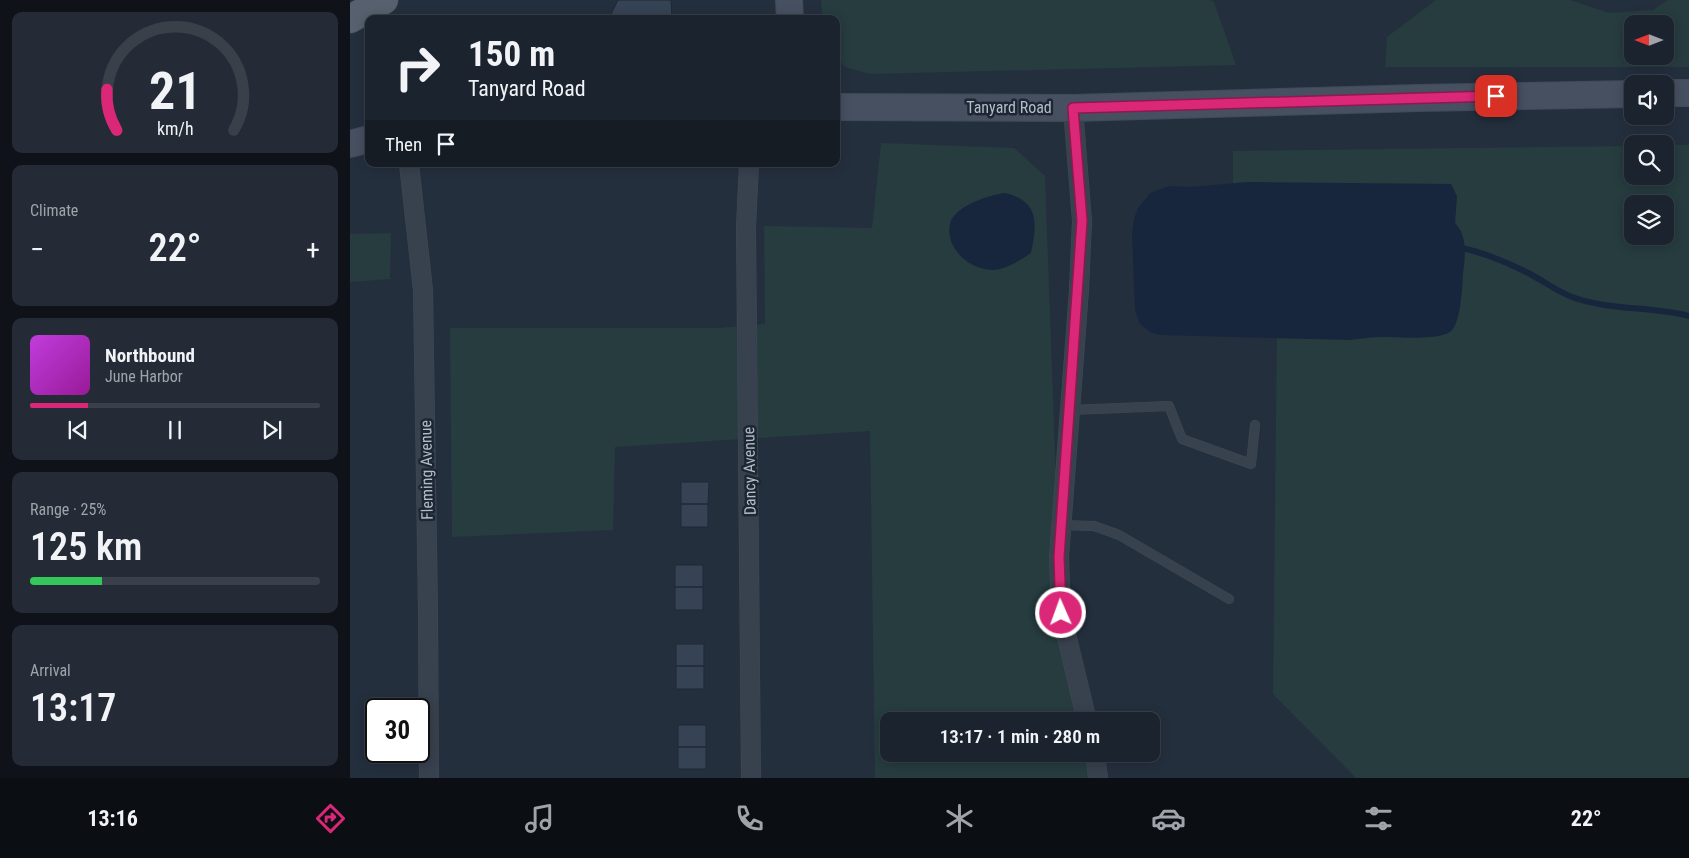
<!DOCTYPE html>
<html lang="en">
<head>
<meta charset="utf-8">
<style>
	:root { --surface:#1b232e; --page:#242b36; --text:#f1f3f6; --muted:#a0a4aa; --line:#39404a; --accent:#db2777 }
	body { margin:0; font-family:"Roboto Condensed",sans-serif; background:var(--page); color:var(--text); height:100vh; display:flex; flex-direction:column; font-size:19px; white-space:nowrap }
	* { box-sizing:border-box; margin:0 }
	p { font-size:16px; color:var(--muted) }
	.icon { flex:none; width:28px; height:28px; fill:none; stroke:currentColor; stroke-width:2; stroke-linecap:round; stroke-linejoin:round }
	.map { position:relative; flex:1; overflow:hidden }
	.panel { display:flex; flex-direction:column; gap:12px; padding:12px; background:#0f1319; width:350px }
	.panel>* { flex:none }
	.top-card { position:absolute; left:15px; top:15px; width:475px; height:152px; border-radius:10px; box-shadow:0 2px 12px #0003,0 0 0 1px var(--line); background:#1b232e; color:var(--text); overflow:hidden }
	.needle { width:32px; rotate:270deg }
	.buttons { position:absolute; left:1274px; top:15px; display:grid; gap:10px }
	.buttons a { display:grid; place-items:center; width:50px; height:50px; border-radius:10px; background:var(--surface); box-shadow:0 2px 12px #0003,0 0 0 1px var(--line); font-size:25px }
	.speed { position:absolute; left:15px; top:698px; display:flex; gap:10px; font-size:25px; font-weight:700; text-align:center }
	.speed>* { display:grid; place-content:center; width:65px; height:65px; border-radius:50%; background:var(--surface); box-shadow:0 2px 12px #0003,0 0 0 1px var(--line); line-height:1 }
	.speed .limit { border:2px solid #111; border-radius:8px; background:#fff; color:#111 }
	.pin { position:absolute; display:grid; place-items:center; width:42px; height:42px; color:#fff; margin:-21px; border-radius:10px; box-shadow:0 2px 8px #0006 }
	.me { position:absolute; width:55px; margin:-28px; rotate:358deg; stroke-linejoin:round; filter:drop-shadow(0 0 4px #0008) }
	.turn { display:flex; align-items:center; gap:18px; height:105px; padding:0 20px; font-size:22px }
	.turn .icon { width:65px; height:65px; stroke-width:2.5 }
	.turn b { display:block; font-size:35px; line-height:42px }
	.then { display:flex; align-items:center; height:48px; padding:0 20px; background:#0003; gap:10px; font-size:19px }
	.big { font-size:38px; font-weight:600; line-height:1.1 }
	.panel .tile { flex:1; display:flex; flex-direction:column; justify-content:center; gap:8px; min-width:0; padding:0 18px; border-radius:10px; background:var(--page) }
	.panel .dial { align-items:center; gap:0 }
	.dial svg { height:130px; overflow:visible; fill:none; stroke:var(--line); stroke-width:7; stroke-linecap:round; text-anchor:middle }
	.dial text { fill:var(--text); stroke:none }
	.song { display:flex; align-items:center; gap:15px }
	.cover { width:60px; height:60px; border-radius:8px; background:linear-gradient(135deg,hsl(290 70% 55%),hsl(300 70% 35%)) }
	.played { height:5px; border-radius:2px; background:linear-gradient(90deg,var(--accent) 20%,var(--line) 20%) }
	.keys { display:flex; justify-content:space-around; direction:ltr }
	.heat { display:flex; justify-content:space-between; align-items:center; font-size:28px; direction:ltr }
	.charge { height:8px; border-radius:4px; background:linear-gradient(90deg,#34c759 25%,var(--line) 0) }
	.trip { position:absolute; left:530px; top:712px; width:280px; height:50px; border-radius:10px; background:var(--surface); box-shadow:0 2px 12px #0003,0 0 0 1px var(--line); font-weight:600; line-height:50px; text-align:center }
	.tabs { display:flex; height:80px; justify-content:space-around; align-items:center; background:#0b0e12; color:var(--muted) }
	.tabs .icon { width:35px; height:35px }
	.tabs .active { color:var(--accent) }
	.tabs b { font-size:22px; color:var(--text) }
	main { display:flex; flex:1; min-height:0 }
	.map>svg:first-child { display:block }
	.green { fill:#263c3f; fill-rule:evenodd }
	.water { fill:#17263c }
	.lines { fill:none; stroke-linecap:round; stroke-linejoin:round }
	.stream { stroke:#17263c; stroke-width:6 }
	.building { fill:#364354; stroke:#1f2835 }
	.lane-casing { stroke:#414a57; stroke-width:10 }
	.street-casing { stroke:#414a57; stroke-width:20 }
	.secondary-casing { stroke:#414a57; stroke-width:28 }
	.primary-casing { stroke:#414a57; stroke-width:29 }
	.lane { stroke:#38414e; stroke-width:9 }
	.street { stroke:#38414e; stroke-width:19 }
	.secondary { stroke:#465061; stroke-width:26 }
	.primary { stroke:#56606e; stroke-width:28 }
	.route-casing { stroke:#8e194d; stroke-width:12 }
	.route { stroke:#db2777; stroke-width:9 }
	.labels { text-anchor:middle; stroke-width:5; stroke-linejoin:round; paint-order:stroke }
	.street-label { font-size:16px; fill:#b4bcc9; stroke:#1d2633 }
</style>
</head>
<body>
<main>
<section class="panel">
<div class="tile dial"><svg viewBox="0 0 100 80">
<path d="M14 69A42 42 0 1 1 86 69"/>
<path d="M14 69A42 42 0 0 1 8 44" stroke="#db2777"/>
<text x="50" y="56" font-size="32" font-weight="700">21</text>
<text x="50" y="72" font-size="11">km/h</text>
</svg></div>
<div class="tile"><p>Climate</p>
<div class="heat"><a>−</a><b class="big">22°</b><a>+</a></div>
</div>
<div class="tile">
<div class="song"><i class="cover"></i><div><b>Northbound</b><p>June Harbor</p></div></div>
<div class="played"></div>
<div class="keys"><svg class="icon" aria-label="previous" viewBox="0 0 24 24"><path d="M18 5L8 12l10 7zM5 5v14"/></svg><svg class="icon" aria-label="pause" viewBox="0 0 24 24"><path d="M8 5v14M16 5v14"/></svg><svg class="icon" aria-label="next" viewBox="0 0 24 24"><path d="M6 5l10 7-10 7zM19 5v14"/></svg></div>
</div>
<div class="tile"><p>Range · 25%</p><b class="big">125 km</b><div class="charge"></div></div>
<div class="tile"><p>Arrival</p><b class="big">13:17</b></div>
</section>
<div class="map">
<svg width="1339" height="778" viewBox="0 0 1339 778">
	<rect width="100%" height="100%" fill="#242f3e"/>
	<path class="green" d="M471,0H859L864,2L886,65L520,74L495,67L486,56V19H473Z
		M1086,0H1220L1259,13L1303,10L1318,0H1339V67H1035L1037,37ZM1282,24H1315V56H1282Z
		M531,143L664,148L695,176L710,593L729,721H539V754H734L738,778H525L520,431L265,447L263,530L102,537L100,328H368L415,324L414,226L522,228Z
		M1315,145H1339V778H1006L923,694L927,328L883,209V151L1282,146V176H1315ZM1282,204H1315V236H1282Z
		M41,233L40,279L0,282V234Z"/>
	<path class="water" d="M897,182L1101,184L1107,196L1105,223C1118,236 1115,258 1113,274C1112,288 1111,320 1102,330C1094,341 1044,337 1030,337C1020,337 1010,339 1000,340L810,335L800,332L790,324L785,310L782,233L784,219L788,208L800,193L819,186L840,187Z
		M655,193C690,201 687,224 681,253C672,259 661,266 650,269C625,275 594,250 600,224C604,206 639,195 655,193Z"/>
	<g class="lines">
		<path class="stream" d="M1107,247C1133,252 1159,263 1182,275C1195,282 1208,292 1222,297C1260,311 1301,306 1339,316"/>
	</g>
	<path class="building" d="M268,0H321L322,19H261L259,18Z
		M331,482H359L358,504H331Z
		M331,504H358V527H331Z
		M325,565H353V587H325Z
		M325,587H353V610H325Z
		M326,644H354V666H326Z
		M326,666H354V689H326Z
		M328,725H356V747H328Z
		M328,747H356V769H328Z"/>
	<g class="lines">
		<g class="lane-casing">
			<path id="lane" d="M720,410L819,406L832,439L901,464L905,425
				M711,525L744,526L769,535L879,599"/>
		</g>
		<g class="street-casing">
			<path id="street" d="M723,108L732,221L729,290L709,557L711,613L737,721
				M59,164L73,290L78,610L79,778
				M399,164L396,227L401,778
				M745,754L748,778"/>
		</g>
		<g class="secondary-casing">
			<path id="secondary" d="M439,0L440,19
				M1315,93H1339
				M486,107L723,108L1068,98L1282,94
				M0,144L19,139"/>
		</g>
		<g class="primary-casing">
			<path id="primary" d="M0,19L34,0"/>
		</g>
		<use href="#lane" class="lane"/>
		<use href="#street" class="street"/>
		<use href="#secondary" class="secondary"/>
		<use href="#primary" class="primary"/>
	</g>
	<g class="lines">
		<g class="route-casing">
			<path id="route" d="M711,613L709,557L732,221L723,108L1146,96"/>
		</g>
		<use href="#route" class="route"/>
	</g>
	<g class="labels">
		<g class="street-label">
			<text x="659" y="113">Tanyard Road</text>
			<text transform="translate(76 470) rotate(-91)" y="6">Fleming Avenue</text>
			<text transform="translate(399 471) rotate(-91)" y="6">Dancy Avenue</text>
		</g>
	</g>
</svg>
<div class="buttons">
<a><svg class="needle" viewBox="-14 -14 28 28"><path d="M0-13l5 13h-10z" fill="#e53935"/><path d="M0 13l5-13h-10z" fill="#a0a4aa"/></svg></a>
<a><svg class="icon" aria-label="sound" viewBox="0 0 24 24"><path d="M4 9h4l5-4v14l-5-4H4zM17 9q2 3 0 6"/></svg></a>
<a><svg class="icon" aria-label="search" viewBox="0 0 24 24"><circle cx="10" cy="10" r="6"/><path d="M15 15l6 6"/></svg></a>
<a><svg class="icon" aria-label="layers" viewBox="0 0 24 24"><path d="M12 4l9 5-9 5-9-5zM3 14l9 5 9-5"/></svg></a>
</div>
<div class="speed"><div class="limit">30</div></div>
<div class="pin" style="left:1146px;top:96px;background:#d93025"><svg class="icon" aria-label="arrive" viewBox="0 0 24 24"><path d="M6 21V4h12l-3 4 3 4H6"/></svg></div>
<svg class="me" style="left:711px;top:613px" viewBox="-20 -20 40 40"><circle r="17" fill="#db2777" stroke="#fff" stroke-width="3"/><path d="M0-11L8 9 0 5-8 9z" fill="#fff"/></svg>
<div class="trip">13:17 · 1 min · 280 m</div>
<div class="top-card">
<div class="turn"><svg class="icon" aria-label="right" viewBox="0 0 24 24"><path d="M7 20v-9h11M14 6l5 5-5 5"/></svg><div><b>150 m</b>Tanyard Road</div></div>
<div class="then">Then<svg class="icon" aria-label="arrive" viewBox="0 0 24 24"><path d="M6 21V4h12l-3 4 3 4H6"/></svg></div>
</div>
</div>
</main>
<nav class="tabs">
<b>13:16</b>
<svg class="icon active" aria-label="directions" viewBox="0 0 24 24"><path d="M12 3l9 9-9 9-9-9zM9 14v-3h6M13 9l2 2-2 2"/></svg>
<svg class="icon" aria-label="music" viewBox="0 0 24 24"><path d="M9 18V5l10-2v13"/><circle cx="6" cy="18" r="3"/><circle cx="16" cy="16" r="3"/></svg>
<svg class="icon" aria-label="phone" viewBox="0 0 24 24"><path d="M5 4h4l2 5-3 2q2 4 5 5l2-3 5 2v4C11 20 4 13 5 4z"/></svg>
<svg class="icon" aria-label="climate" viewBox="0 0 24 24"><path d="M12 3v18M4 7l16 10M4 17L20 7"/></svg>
<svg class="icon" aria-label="car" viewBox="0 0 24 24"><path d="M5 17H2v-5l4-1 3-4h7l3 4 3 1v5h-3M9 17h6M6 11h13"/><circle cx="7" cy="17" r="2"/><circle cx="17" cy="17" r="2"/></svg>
<svg class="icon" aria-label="filters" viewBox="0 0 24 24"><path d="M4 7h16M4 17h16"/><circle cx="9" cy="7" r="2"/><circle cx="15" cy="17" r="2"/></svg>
<b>22°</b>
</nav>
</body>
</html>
